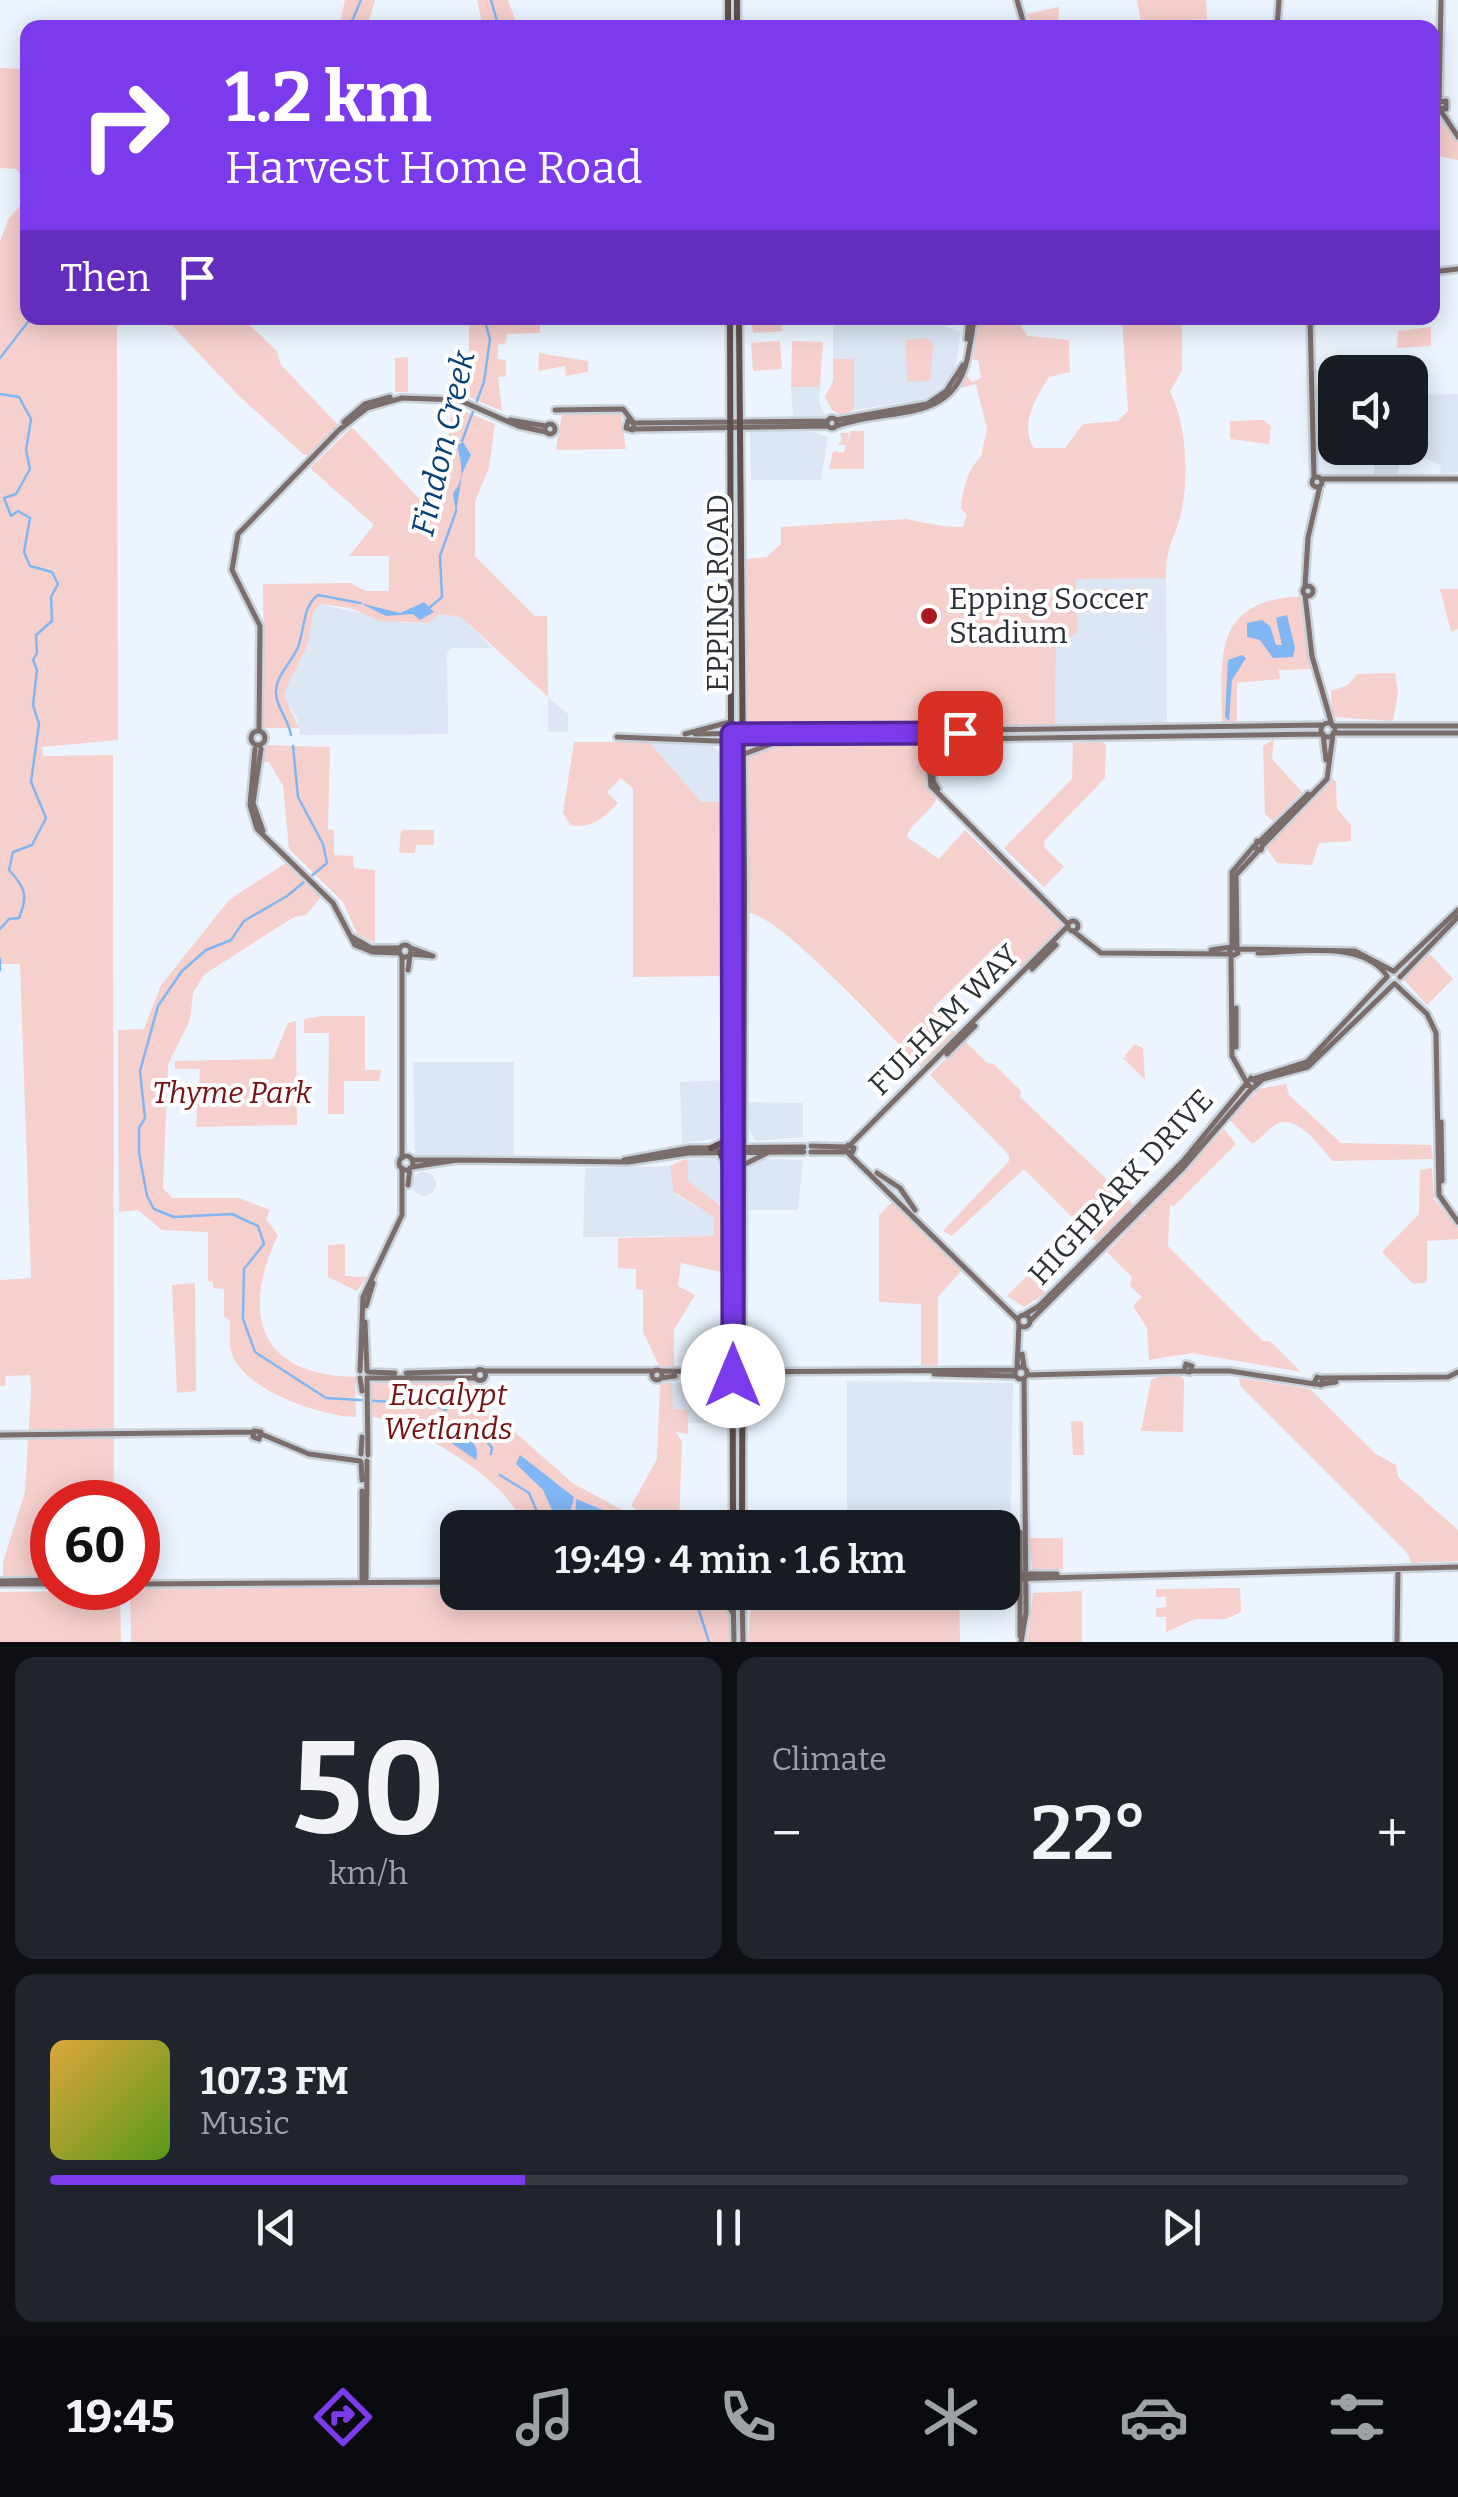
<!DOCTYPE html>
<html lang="en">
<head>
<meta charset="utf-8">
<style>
	:root { --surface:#171b24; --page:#20242c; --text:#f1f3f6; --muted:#9ea1a6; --line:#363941; --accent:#7c3aed }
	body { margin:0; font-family:Bitter,serif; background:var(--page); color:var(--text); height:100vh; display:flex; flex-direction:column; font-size:38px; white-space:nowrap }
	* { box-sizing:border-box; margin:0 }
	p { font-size:32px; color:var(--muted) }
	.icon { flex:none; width:55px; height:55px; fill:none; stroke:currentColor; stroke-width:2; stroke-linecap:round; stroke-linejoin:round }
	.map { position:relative; height:1642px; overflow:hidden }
	.details { display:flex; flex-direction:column; gap:15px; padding:15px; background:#0d0f14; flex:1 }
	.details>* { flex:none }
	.top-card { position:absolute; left:20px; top:20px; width:1420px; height:305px; border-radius:20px; box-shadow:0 5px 25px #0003; background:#7c3aed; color:#fff; overflow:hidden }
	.controls { position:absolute; left:1318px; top:355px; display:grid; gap:20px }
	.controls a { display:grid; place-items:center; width:110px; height:110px; border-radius:20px; background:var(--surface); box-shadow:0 5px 25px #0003; font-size:50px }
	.speed { position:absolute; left:30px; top:1480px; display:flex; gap:20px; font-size:50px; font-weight:700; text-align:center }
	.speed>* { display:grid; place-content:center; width:130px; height:130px; border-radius:50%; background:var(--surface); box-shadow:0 5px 25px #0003; line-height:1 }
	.speed .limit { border:15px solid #d22; background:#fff; color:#111 }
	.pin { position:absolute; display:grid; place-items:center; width:85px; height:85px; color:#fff; margin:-42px; border-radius:20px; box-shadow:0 5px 15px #0006 }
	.me { position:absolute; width:110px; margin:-55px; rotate:0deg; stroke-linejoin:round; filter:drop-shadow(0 0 8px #0008) }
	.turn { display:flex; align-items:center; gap:35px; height:210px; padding:0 40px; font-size:45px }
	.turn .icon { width:130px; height:130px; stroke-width:2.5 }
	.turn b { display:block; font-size:70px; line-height:85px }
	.then { display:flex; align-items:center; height:95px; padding:0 40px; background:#0003; gap:20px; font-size:38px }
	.big { font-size:75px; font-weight:600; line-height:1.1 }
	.details .widget { flex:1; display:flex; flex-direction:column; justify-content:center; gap:15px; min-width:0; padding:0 35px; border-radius:20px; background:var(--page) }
	.details .dial { align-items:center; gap:0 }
	.dial b { font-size:130px; line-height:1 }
	.song { display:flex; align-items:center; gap:30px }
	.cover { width:120px; height:120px; border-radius:15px; background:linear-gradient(135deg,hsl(40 70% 55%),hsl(90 70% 35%)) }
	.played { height:10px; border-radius:5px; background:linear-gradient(90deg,var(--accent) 35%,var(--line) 35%) }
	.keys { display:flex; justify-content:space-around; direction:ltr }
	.heat { display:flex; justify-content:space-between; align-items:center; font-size:55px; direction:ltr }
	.details .tiles { flex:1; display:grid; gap:15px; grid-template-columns:1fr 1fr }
	.widget:last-child { grid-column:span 2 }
	.trip { position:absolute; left:440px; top:1510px; width:580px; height:100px; border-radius:20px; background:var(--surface); box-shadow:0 5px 25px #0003; font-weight:600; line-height:100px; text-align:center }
	.tab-bar { display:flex; height:160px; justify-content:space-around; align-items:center; background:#090b0e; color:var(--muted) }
	.tab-bar .icon { width:70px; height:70px }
	.tab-bar .selected { color:var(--accent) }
	.tab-bar b { font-size:45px; color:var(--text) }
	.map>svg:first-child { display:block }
	.built { fill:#dce6f4 }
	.green { fill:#f6d0cc }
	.water { fill:#80b6f3 }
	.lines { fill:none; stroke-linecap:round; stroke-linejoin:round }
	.stream { stroke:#80b6f3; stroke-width:2.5 }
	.secondary-casing { stroke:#c9d2db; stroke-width:10 }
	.primary-casing { stroke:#c9d2db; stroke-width:11 }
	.secondary { stroke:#7b6d6b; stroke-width:5 }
	.primary { stroke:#5f4f4c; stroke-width:6 }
	.route-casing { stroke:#51269a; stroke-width:25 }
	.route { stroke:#7c3aed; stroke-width:18 }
	.poi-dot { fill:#ab181e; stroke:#fff; stroke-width:4 }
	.labels { text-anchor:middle; stroke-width:8; stroke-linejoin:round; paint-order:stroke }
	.street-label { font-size:30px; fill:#2c3138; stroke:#fff }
	.poi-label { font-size:30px; fill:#2c3138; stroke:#fff; text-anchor:start }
	.park-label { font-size:30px; font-style:italic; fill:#771114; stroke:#fff }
	.water-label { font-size:32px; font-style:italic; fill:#064178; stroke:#fff }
</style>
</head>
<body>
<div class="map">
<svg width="1458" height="1642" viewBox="0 0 1458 1642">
	<rect width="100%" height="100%" fill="#ecf5ff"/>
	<path class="built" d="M833,318H921L961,332L955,369L947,383L925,399L854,410V359H833Z
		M791,387H820L819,402L825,416L793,417Z
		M1458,394V472L1440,474L1441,466L1427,459L1400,457L1398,474H1374V448H1410V395Z
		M750,431L813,432L828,437L821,480H751Z
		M1076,578H1166L1167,724L1055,726L1056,646L1077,633Z
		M319,604L405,623H429L439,614L461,617L492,648H452L447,653L448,734L300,735L297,718L283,696L290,673L306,647L311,619Z
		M548,697L568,714V732H548Z
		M649,742L711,744L724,757L726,802L701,803Z
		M413,1062H514V1155L415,1156Z
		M727,1080V1137L682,1143L680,1082Z
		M748,1102L803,1103V1137L755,1141L749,1128Z
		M719,1158L724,1167V1207L687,1181V1159Z
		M765,1159L803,1160L798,1210H749V1167Z
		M670,1166L676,1195L715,1217V1236L583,1237L585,1168Z
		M412 1184a12 12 0 1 1 24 0a12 12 0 1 1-24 0Z
		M847,1381L1013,1383L1010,1568H1003L1002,1528L847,1527Z
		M672,1383H726V1410H719V1423H688V1410H672Z"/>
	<path class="green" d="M345,0H375L367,27H339Z
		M477,0H508L518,27H483Z
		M1137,0H1206L1207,19L1141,22Z
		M1059,7L1058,24L1031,27L1027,14Z
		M0,68L27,69V181L16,169L0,168Z
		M1432,116H1439L1458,142V160L1433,155Z
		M27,198L28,318H117L118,740L42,747L43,756L113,755L114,1502H52V1576L3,1577V1562L25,1492L31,1389L30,1375L6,1376L5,1386H0V1280L31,1278L20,964H0V241L9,218Z
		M165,318H242L277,351L281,365L339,426L311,455H304L239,396Z
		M469,318H540V333L507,334L506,343L498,345V359L506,360V376L498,377L502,411L469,397Z
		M751,318H782V331L753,333Z
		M978,318H1015L1028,336L1069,340L1070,372L1049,377C1036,397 1019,426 1034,448H1065L1083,424L1118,421L1128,411L1122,318H1182V370L1170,392C1186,421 1189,475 1182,509C1176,539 1166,541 1166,578L1076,579L1077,633L1056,646L1055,726L748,728L746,559L767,557L781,544V527L907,519C925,523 942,527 963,527L967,515L961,509C961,493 969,466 981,457L987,429L976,384L961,388L967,376L972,382L981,378L978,360H973Z
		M1431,327V346L1397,348L1398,331Z
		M927,338L933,343L931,380L907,382L906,340Z
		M780,341L782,369L753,371L751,343Z
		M792,341L823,342L820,387H791Z
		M539,353L588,361V372L566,376L565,366L538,371Z
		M408,357V392H395V358Z
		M833,359H854V410L841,415L832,410L825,397L833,381Z
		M1312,385H1335V438L1319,436Z
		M452,406L495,424L489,468L475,501V556L535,616H547L548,697L461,617L439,614L429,623L380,621L350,608L320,604C309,614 312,628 308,642C302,661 289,676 284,696L299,728H264L263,584L350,583L366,591H389V556H349L374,525L310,468L352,427L423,503L444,477Z
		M562,414H621L626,449L556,450Z
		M1263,420L1271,426L1269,444L1230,439V421Z
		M851,431H864V469H829L833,451L844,453L846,445H838L842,440L840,433H849L847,443Z
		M1097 599a11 11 0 1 1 22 0a11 11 0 1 1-22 0Z
		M1120 599a11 11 0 1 1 22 0a11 11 0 1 1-22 0Z
		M1440,589H1458V629L1451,632Z
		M1302,596L1312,669L1279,670L1280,679L1237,683V722H1222C1221,651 1214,601 1302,596Z
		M1395,673L1398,694L1393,721L1332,717L1331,691L1348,685L1357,674Z
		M1274,739L1272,759L1302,792L1273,821L1265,814L1263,746Z
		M574,742H649L701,802H726V976L633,977V789L621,778L607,792L618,803C606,817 589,830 570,825L563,813Z
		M1102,742L1106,745L1105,778L1045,840L1044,847L1064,867L1044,887L1004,848L1072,779L1073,743Z
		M264,745L330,747L328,829L334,830V855L353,856L354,868L375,870V943L357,934L343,902L289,849L283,786L269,762H264Z
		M922,745L926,787L937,798C931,813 909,824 907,837L939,859L965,830L1065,928L1024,970L1005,951L994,948L933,1008L957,1034L922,1068C893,1039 777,912 748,913V755L761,747Z
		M1331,777L1336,782L1337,809L1351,825V841L1319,843L1312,865L1277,863L1265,846Z
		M401,830H434V845H416L415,853H399Z
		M286,863L321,897L306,915L294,917L205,974L193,992L190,1020L168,1065L163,1188L172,1198H239L270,1210L266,1219L278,1235C242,1310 255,1375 355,1377L356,1417C320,1416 255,1393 235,1361C228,1349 230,1334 230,1321L224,1316V1289L213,1288V1282L208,1281V1232L162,1230L138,1210L119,1212L118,1030L144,1029L161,985L230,899Z
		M1431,955L1453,979L1427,1005L1403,979L1422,956Z
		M322,1016H365V1070H381L379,1081H344V1114H328L329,1033H304V1019Z
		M296,1021L297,1125L196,1127L200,1069H175V1061L273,1059L288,1023Z
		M964,1040L987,1063L994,1064L1021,1091L1020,1097L1135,1206L1097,1242L1024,1169L952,1236L943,1231L1009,1161V1155L930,1075Z
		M1135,1044L1143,1048L1145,1080L1122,1057L1127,1058L1125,1055Z
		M1286,1084L1289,1095L1341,1143L1431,1145L1433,1159L1333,1161C1321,1148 1299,1116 1279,1123C1269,1127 1261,1139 1252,1144L1230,1120L1259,1089Z
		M1224,1129L1236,1144L1174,1206L1170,1205L1168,1246L1263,1341H1270L1301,1372L1192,1353L1149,1360L1147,1328L1133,1306L1142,1297L1130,1286L1132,1277L1107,1252L1143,1215L1147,1217L1144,1214Z
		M683,1160H687L688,1181L725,1209V1273L681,1263L678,1286L695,1295L674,1330V1367L660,1368L643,1332V1290L636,1289V1269L618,1268V1238L714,1236V1217L674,1192L670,1166Z
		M1432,1168L1434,1199L1458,1228V1239L1427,1241V1278L1425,1283L1413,1284L1382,1252L1419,1214L1420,1170Z
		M893,1201L940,1241L962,1270L938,1297V1365H921V1304L879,1302V1215Z
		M345,1244V1276L367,1277L357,1291L328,1277V1245Z
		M1028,1275L1046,1293L1024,1307L1007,1296Z
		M195,1283L196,1391L177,1393L172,1285Z
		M1162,1375H1179L1184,1380L1183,1432L1141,1431L1151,1380Z
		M1239,1378L1310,1389L1376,1454L1396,1465L1398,1477L1458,1530V1561L1411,1563L1408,1554L1240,1386Z
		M473,1379L486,1407L574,1484L654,1527H523C511,1480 417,1427 370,1416V1380Z
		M660,1383H672L673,1409L688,1410V1434L676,1432L682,1442L679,1527H662L631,1506L657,1459Z
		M1083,1421L1084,1455H1073L1071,1422Z
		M1029,1538H1063V1569H1032Z
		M457,1587L458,1592L738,1596V1642H131L130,1589Z
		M1240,1588L1241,1612L1226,1619H1195L1166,1632V1617H1156V1608L1166,1607V1597H1156V1589Z
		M120,1591L121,1642H0V1592Z
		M1082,1591V1642H1027L1033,1593Z
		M873,1593H959L960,1642H748L751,1602L769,1597Z"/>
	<path class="water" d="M463,442L471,455L462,474L456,514L453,493C466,480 461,461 457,445Z
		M424,602L434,612L420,620L413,614L386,616L360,603L400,613Z
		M1287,615L1295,648L1293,657L1273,658L1260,640L1247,637V623L1262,620L1270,626L1276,645H1282L1276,618Z
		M1242,655L1246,658L1232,680L1229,721L1225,717L1228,660Z
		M444,1423C460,1431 482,1440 476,1460L438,1434Z
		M520,1455L574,1497L569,1517L554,1515L543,1490L516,1464Z
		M576,1499L603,1510V1521L575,1520Z"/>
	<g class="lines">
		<path class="stream" d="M491,0L499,28
			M349,28L361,0
			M0,358L31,318
			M0,394L19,397L31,419L26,450L30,469L16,494L4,498L11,516L18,511L30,518L24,552L30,566L52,572L58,584L51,597L52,621L36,635L37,653L33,660L37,670L33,705L39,724L31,782L46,818L32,845L13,852L9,870C26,888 28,896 19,918L9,919L0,929
			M462,441L484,382L490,339L484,318
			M429,608L442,597L440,556L456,511
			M291,735C288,718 275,706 276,690C277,674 292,662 298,647C305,629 302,607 318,595L360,603
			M293,746L298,797L323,844L327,863L287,896L244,921L231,940L206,950L182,971L158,1006L140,1071L145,1118L139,1128V1153L147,1196L154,1209L174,1217L232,1214L258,1226L264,1244L244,1269L243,1319L255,1352L326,1398L393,1402L418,1398L446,1410
			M0,959V970
			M471,1420L492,1448L491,1454
			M500,1475L529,1493L544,1528
			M694,1595L709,1642"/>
		<g class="secondary-casing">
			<path id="secondary" d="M1017,0L1025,28
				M1277,28L1279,0
				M1439,102L1441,0
				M1439,102L1446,101V109L1439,108Z
				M1439,108L1458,137
				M1432,272L1458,269
				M1310,318L1314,478
				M967,339L969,318
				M401,398L459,400L518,426L546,432
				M555,410L623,409L633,422
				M827 423a5 5 0 1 1 10 0a5 5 0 1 1-10 0Z
				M510,420L546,426
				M836,420L927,404L946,391L963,365
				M628,421L634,423L633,430L626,428Z
				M344,422L365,404L390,397
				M634,423L828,421
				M545 429a5 5 0 1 1 10 0a5 5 0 1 1-10 0Z
				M837,426C891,406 959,427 969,349C971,338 974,328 973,318
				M634,429L828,426
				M1312 482a5 5 0 1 1 10 0a5 5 0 1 1-10 0Z
				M1321,479H1458
				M1303 591a5 5 0 1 1 10 0a5 5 0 1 1-10 0Z
				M1305,586L1308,538L1320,486
				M1305,595L1312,656L1332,725
				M1321 730a7 7 0 1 1 14 0a7 7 0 1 1-14 0Z
				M1333,726H1458
				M259,730L260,626L232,570L238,534L339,430L367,408L402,398
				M251 738a7 7 0 1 1 14 0a7 7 0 1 1-14 0Z
				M1333,733H1458
				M685,734L730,722
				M695,734L1322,725
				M1323,734L1326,760
				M617,737L742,742L1322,734
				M932,737L933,781L938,789
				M927,740L931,786L1068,924
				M255,749L250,805L257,829L333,903L355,945L372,952L400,953
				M261,749L253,803L263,831
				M744,754L771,744
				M1257,841L1263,843L1261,850L1255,848Z
				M1260,841L1308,794
				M1264,844L1327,779L1333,734
				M1068 926a5 5 0 1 1 10 0a5 5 0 1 1-10 0Z
				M1073,931L1101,953L1230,954
				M352,937L371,948H400
				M399 951a6 6 0 1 1 12 0a6 6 0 1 1-12 0Z
				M1232,947V872L1254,846
				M1236,947L1238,953L1232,956L1229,949Z
				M1237,947L1236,875L1259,850
				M1238,949L1355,951L1393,971
				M1211,950L1231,947
				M1258,953C1296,953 1363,939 1387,976
				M410,954L433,956L411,948
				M1231,955L1232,1056L1247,1083
				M1032,969L1056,945
				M408,970L410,955
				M1394,971L1458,910
				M1400,977L1458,917
				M1395,984L1427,1014L1436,1033L1439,1195L1458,1222
				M1236,1047V1008
				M947,1054L975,1026
				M1253,1079L1307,1062L1387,977
				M1257,1083L1251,1078L1246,1084L1253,1088L1263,1079L1308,1067L1394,984
				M1441,1122L1442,1181
				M848,1145L854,1148L852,1153L845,1151Z
				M850,1145L1068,926
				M811,1146L846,1147
				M811,1152H846
				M849,1154L1018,1320
				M399 1163a7 7 0 1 1 14 0a7 7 0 1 1-14 0Z
				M402,1158V956
				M457,1160L628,1162L689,1153L804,1152
				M624,1160L689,1148L804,1147
				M743,1165L767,1153
				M412,1167L457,1160H412
				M877,1173L900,1188L915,1210
				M408,1185L410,1168
				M366,1306L373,1283
				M1024,1315L1039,1306L1183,1161L1246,1084
				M1018 1321a6 6 0 1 1 12 0a6 6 0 1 1-12 0Z
				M1030,1321L1182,1169L1252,1088
				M365,1322L367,1371
				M1022,1354L1024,1367
				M1186,1364L1192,1366L1190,1372L1184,1371Z
				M1015 1373a6 6 0 1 1 12 0a6 6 0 1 1-12 0Z
				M1017,1367L1019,1325
				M474.5 1375a5.5 5.5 0 1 1 11 0a5.5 5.5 0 1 1-11 0Z
				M652 1375a5 5 0 1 1 10 0a5 5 0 1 1-10 0Z
				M360,1371L363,1297L402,1215V1168
				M484,1371H653
				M661,1371L732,1372
				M1192,1371H1230L1315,1384
				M368,1372L395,1373
				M741,1372L1015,1370
				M406,1373L476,1371
				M934,1374L1015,1376
				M1027,1375L1184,1371
				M741,1376L783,1374
				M706,1377L733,1376
				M1317,1377L1323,1379L1321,1385L1314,1383Z
				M360,1378L362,1391
				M367,1378H475
				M661,1378L675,1376
				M1322,1378L1448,1377L1458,1372
				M367,1379L368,1455
				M1323,1384L1336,1382
				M254,1431L261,1432L259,1439L253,1437Z
				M261,1434L309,1454L360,1461
				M0,1435L253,1432
				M361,1454L362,1437
				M361,1462L362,1480
				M1002,1574H1057
				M1002,1579L1458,1567
				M0,1581L52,1580
				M362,1583V1491
				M366,1583L367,1461
				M0,1584H52
				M138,1584L458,1582
				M723,1592L732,1612
				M733,1592L734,1642
				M742,1592L743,1642
				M743,1600L758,1592
				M1020,1636V1532
				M1021,1642L1026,1613L1024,1378
				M1397,1642L1398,1569"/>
		</g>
		<g class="primary-casing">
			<path id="primary" d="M728,0V28
				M737,0V28
				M730,318L733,1528
				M739,318L744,887L742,1528
				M711,1148L732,1138
				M720,1152L729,1174
				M743,1351L754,1373"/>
		</g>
		<use href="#secondary" class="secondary"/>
		<use href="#primary" class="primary"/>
	</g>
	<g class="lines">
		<g class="route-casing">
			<path id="route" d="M733,1376L732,734L960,733"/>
		</g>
		<use href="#route" class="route"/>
	</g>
	<circle class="poi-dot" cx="929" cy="616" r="10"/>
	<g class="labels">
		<g class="street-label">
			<text transform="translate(718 593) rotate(-90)" y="10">EPPING ROAD</text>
			<text transform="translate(944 1020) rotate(-45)" y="10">FULHAM WAY</text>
			<text transform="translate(1121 1187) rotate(-47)" y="10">HIGHPARK DRIVE</text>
		</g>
		<g class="poi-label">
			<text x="949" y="609">Epping Soccer<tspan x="949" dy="34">Stadium</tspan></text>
		</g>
		<g class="park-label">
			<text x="232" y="1103">Thyme Park</text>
			<text x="448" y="1405">Eucalypt<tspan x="448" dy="34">Wetlands</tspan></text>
		</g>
		<g class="water-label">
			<text transform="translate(443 443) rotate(-77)" y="11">Findon Creek</text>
		</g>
	</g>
</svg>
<div class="controls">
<a><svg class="icon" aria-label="sound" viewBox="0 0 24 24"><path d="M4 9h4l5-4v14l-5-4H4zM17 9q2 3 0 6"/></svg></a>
</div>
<div class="speed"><div class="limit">60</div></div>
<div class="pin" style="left:960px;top:733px;background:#d93025"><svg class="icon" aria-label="arrive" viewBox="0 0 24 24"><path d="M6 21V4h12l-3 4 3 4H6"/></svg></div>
<svg class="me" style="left:733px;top:1376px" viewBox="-20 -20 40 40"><circle r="19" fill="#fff"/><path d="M0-13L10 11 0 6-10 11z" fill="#7c3aed"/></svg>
<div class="trip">19:49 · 4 min · 1.6 km</div>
<div class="top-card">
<div class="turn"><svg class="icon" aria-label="right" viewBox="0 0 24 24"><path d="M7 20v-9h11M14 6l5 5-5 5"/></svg><div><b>1.2 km</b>Harvest Home Road</div></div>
<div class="then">Then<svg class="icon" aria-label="arrive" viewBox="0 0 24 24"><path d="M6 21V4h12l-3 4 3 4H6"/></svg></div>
</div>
</div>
<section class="details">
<div class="tiles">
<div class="widget dial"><b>50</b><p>km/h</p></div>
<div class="widget"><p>Climate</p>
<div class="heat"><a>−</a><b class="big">22°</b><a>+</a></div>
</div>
<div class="widget">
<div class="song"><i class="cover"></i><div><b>107.3 FM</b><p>Music</p></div></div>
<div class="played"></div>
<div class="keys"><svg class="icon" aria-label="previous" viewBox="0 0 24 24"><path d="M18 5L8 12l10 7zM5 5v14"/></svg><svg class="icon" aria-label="pause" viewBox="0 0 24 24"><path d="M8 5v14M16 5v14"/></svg><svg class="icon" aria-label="next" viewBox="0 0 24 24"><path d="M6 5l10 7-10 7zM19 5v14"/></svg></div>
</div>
</div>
</section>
<nav class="tab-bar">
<b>19:45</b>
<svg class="icon selected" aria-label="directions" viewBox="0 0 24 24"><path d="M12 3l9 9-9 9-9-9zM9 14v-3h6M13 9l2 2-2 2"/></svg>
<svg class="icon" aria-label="music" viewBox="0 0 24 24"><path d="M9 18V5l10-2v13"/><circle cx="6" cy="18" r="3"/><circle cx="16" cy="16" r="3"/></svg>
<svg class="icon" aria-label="phone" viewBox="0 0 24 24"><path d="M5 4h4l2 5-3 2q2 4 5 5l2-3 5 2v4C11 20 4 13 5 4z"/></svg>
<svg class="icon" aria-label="climate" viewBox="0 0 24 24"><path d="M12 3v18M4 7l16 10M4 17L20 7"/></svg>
<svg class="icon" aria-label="car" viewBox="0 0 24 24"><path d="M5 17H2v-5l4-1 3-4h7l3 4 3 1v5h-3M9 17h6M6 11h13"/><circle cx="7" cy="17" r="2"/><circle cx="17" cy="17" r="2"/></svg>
<svg class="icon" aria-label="filters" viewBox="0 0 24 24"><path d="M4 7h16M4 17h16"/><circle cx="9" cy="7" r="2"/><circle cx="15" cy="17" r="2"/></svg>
</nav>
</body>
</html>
